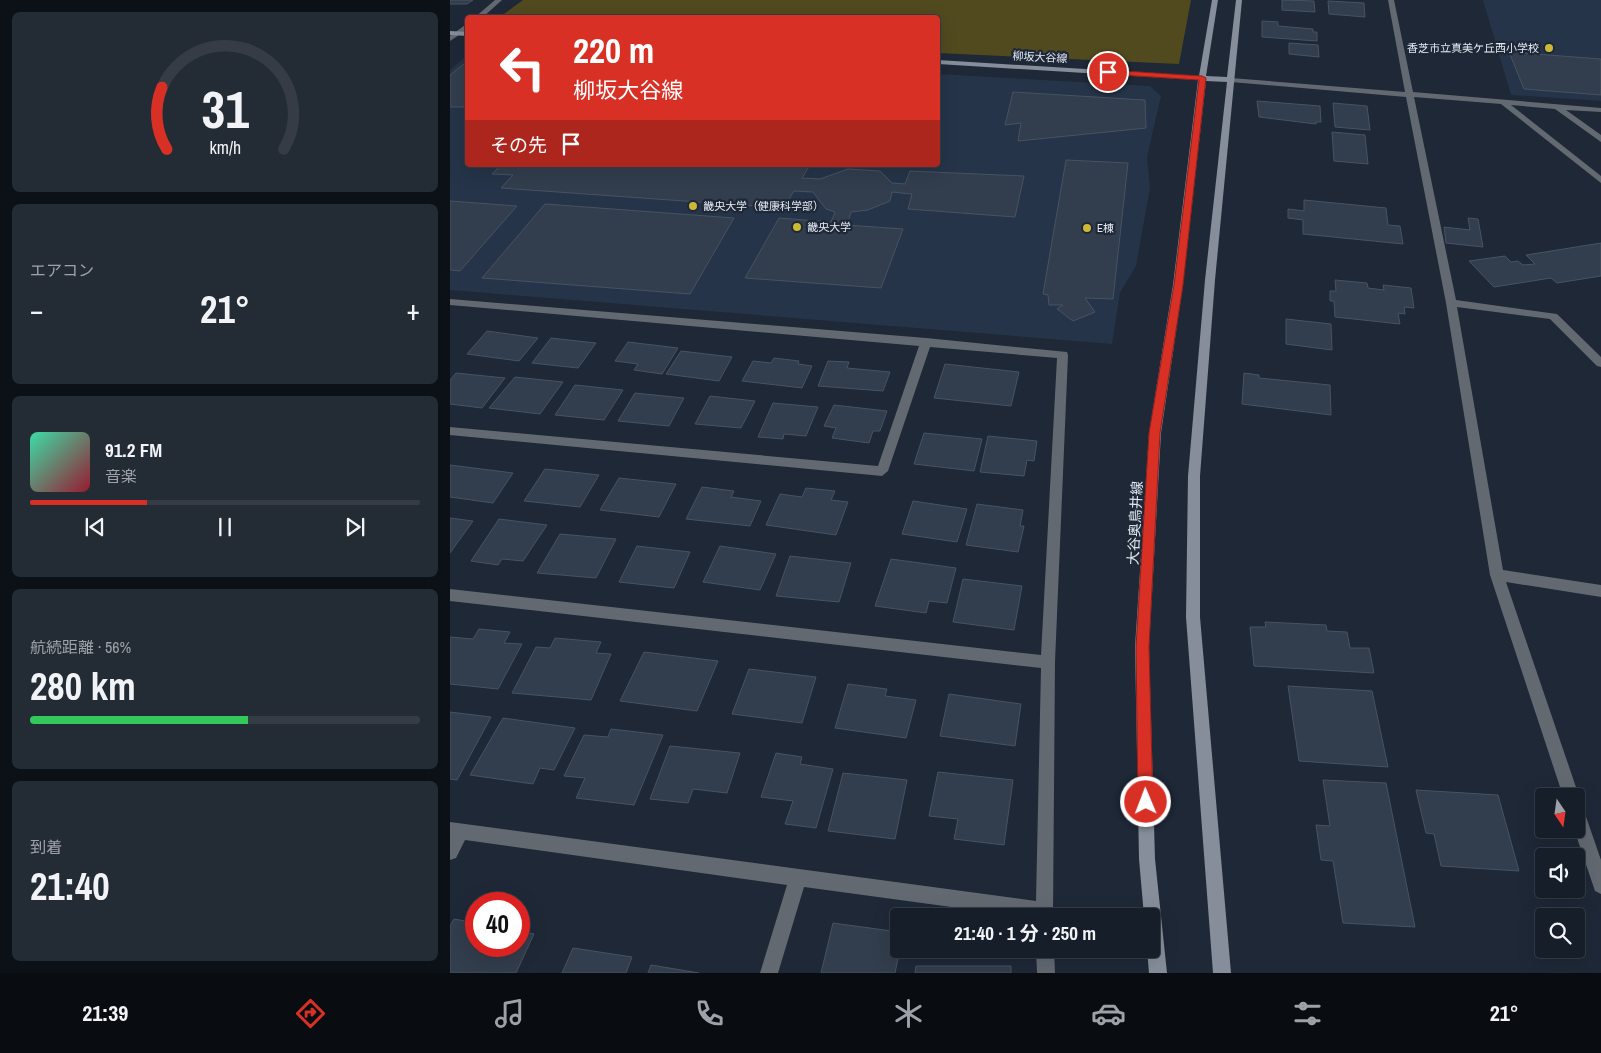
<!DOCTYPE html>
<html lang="ja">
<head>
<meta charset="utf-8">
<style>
	:root { --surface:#161e29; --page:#232b35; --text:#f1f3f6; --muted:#9ea2a8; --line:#353c46; --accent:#d93025 }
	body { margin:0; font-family:"Archivo Narrow","Noto Sans JP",sans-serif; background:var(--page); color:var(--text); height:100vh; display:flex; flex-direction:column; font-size:19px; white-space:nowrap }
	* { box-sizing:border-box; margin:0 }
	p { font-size:16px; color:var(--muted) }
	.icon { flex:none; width:28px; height:28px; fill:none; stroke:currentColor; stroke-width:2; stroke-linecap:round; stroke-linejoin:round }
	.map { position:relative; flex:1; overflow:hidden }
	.details { display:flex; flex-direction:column; gap:12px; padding:12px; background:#0c1017; width:450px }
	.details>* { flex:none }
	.banner { position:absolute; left:15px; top:15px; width:475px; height:152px; border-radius:5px; box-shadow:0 5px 20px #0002,0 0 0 1px var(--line); background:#d93025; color:#fff; overflow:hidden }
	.needle { width:32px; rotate:167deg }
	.tools { position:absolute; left:1085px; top:788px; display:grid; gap:10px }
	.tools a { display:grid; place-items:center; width:50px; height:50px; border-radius:5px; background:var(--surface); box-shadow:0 5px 20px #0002,0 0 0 1px var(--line); font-size:25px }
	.speed { position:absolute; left:15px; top:892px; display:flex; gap:10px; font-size:25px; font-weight:700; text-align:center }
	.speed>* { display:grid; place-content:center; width:65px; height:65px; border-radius:50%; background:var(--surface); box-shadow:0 5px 20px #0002,0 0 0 1px var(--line); line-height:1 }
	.speed .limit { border:8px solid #d22; background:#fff; color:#111 }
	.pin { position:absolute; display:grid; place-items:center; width:42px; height:42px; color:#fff; margin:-21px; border:2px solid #fff; border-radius:50%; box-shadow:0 1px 5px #0007 }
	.me { position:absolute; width:55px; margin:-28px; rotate:359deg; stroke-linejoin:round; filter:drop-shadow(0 0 4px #0008) }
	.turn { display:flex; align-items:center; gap:18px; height:105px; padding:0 25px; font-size:22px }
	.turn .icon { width:65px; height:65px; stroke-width:2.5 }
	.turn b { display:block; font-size:35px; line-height:42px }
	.then { display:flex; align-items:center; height:48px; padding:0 25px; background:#0003; gap:10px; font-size:19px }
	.big { font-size:38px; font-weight:700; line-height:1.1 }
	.details .tile { flex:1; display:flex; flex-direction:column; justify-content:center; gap:8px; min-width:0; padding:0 18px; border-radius:8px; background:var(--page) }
	.details .dial { align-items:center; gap:0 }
	.dial svg { height:130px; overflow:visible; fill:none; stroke:var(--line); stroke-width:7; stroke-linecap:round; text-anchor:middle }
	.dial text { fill:var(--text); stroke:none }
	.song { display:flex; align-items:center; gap:15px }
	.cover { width:60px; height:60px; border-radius:8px; background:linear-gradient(135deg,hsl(160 70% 55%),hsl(350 70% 35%)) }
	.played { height:5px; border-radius:2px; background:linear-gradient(90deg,var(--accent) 30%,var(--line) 30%) }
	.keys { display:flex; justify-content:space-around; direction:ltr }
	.heat { display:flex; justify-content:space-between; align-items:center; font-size:28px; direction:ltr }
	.charge { height:8px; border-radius:4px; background:linear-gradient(90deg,#34c759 56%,var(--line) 0) }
	.trip { position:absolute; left:440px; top:908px; width:270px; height:50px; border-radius:5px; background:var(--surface); box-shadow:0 5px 20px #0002,0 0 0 1px var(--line); font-weight:700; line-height:50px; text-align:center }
	.dock { display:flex; height:80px; justify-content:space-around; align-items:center; background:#090c10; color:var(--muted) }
	.dock .icon { width:35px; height:35px }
	.dock .current { color:var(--accent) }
	.dock b { font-size:22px; color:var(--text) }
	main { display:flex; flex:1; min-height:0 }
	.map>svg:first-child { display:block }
	.built { fill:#253448 }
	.green { fill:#514a1f }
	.building { fill:#323d4d; stroke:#475363 }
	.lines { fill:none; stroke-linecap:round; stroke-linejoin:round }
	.street { fill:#636971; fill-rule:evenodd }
	.secondary { fill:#858e9a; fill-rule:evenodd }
	.route { fill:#d93025; stroke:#8d1f18 }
	.poi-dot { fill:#cdb938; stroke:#1e2837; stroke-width:2 }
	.labels { text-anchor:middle; stroke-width:4.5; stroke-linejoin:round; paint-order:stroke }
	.far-poi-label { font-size:11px; fill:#e3eaf4; stroke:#1e2837; text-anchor:start }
	.far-street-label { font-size:11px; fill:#e3eaf4; stroke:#1e2837 }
	.street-label { font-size:14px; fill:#e3eaf4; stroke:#1e2837 }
</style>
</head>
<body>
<main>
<section class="details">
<div class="tile dial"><svg viewBox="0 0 100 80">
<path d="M14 69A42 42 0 1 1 86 69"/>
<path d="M14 69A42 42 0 0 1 11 31" stroke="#d93025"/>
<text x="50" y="56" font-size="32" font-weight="700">31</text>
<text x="50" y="72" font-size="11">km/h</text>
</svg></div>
<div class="tile"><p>エアコン</p>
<div class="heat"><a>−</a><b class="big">21°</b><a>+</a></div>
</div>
<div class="tile">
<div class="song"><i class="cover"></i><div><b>91.2 FM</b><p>音楽</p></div></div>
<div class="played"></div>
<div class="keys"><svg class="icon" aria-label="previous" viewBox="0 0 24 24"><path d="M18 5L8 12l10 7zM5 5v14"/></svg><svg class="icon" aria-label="pause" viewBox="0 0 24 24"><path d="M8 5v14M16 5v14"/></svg><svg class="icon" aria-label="next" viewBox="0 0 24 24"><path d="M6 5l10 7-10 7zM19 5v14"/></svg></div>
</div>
<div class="tile"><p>航続距離 · 56%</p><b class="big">280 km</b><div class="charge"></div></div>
<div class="tile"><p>到着</p><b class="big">21:40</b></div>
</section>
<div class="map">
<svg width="1151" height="973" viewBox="0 0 1151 973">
	<rect width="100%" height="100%" fill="#1e2837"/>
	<path class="built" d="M1033,0H1151V101L1061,95Z
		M17,55L18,165H488V74L700,86L711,96L697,157L700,188L686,266L670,293L662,344L0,290V70Z"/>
	<path class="green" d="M73,0H741L729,64L488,53V18L50,17Z"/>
	<path class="building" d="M0,0H23L17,4H0Z
		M832,0L864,1L865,12L832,10Z
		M878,1L914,3L915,17L879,14Z
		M812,21L828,22V26L863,29V32H867V41L812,37Z
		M839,43L868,45L869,57L839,54Z
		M1059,52L1151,59V95L1074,89Z
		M15,63H18V107H0V75Z
		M563,92L695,100L696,128L568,141L571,123L555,125Z
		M807,101L870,106L871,122H866V124L809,117Z
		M883,103L917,106L920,130L885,127Z
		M882,132L915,135L918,164L884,161Z
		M616,160L678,163L663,299L635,298L645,312L623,321L607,309L613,305H599L598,295L593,294Z
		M51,165H360L352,178L370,179L398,169L430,171L442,183L455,184L460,171L574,176L565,217L458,209L462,194L442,192L440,201L418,210L401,212L397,225L453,229L431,288L295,278L329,218L381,222L385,212L376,209L363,192L344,191L333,208L51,188L63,175L42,174Z
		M854,200L936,208L938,225L950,226L953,244L853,234V220L838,218V209L854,211Z
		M0,201L67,206L10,271L0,270Z
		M95,204L284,218L240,294L32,278Z
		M1018,218L1028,219L1033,247L996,243L994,227L1020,230Z
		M1151,243V276L1107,283L1101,278L1044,287L1019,261L1055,256L1061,262L1068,261L1073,265L1085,264L1076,255Z
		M885,280L917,283L918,288L934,290L933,285L961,288L964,308L954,307L955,314L948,313L950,324L885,317L884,301H880V291H886Z
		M836,319L881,324L882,350L836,344Z
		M37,331L88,338L69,361L17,354Z
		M101,338L146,343L128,368L82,363Z
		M178,342L228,348L212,374L184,370L188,364L165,361Z
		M231,351L282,357L269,381L216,374Z
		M324,358L349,361L348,364L362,366L352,388L292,381L303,361L321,363Z
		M378,361L399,362L397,368L440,372L433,391L368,386Z
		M495,364L569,372L561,406L484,398Z
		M6,373L55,378L32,408L0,404V380Z
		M794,373L809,375V378L880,385L881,415L792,404Z
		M65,377L113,382L90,414L39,408Z
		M125,385L173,390L154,420L105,415Z
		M185,393L234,398L219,426L168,421Z
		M260,396L305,401L291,428L245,424Z
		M323,403L368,407L356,436L334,434L333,439L308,437Z
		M384,405L437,411L430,431H423L419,443L382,438L386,428L374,426Z
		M474,433L532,439L524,471L464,464Z
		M538,436L587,441L584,461L577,460L574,476L530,472Z
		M0,465L63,473L43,503L0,497Z
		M95,469L149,475L130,507L74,501Z
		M169,478L226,484L209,517L150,510Z
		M252,487L284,491L281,497L311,501L300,526L236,519Z
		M356,488L385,491L381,500L398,502L386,535L316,525L330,494L352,497Z
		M463,501L517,509L507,542L452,534Z
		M527,504L573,510L570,526H574L568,552L516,545Z
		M0,518L23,521L0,553Z
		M49,519L97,525L73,561L52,559L48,565L21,561Z
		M110,534L166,539L146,578L87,573Z
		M187,546L240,552L224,588L169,582Z
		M270,546L326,554L310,590L253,582Z
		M340,556L401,563L389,602L326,596Z
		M441,559L506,568L497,603L479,601L476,613L425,606Z
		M513,579L572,586L564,630L503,622Z
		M815,622L876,625L877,631L897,632L900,648H919L924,673L804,666L800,627H816Z
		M29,629L60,632L54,643L72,644L48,689L0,684V637L23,639Z
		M105,638L151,642L146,653L161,654L141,700L62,693L86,647L100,648Z
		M194,652L268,661L247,711L170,701Z
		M299,669L366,677L352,723L282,714Z
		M398,684L437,689L435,696L466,700L456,738L385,728Z
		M838,686L922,691L938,767L849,761Z
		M499,694L571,704L565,746L490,736Z
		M0,712L41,717L7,780L0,779Z
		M53,718L125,728L104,770L90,768L83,784L20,775Z
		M161,729L213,735L184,805L126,798L135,778L114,776L134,735L158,737Z
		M220,746L290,753L277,793L243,789L238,803L200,799Z
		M326,753L352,757L350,764L383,769L366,828L335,824L343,801L311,797Z
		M488,772L563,780L554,845L504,839L508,819L479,816Z
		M393,773L457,780L445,839L378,831Z
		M873,780L936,783L965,927L893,923L883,861L871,860L866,825L880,826Z
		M966,790L1048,795L1069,871L991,866L984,834L976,833Z
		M4,919L26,923V946H69V931L84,934L66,973H0V926Z
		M383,923L449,932L450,949L445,973H371Z
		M123,948L182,957L176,973H112Z
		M201,965L249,973H198Z
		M466,966H561V973H465Z"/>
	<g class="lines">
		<path class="street" d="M45,0H52L32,18H24Z
			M938,0H944L963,92L1151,108V112L1116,110L1151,135V142L1105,109L1061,105L1151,176V183L1051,104L964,97L1006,300L1107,314L1151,357V367L1147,366L1100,319L1007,307L1053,570L1151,585V597L1056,582L1129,796L1126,802V796H1113L1040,575L996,303L956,97L781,82L777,80L781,78L955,92Z
			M18,23V29L0,41V36Z
			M0,299L476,338L617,352L618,355L605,662L603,916H568L354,887L328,973H310L337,885L15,840L6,858L0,860V822L586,901L591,668L0,601V589L591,655L607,358L480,347L438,471L432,476L0,435V427L428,466L469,346L0,305Z
			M1126,803L1132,805L1151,860V894L1145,891L1124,829H1126Z
			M586,949H604L605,973H587Z"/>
		<path class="secondary" d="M762,0H768L756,76L777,77L786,0H792L765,280L750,476V617L781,973H763L736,617L738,476L755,280L777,82L756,81L733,285L711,433L699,647L705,859L717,973H699L697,949H701V916H694L689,859L685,647L699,433L723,285L748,80L488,64V60L749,76Z
			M0,31L18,32V36L0,35Z"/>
	</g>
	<path class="route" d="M658,70L752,76L756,78L733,285L710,433L699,647L703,802L701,807L696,809L690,807L688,802L686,647L699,433L724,285L749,80L655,74Z"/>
	<g class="poi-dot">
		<circle cx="1099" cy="48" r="5"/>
		<circle cx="243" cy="206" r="5"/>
		<circle cx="347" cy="227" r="5"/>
		<circle cx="637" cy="228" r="5"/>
	</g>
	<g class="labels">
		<g class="far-poi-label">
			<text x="1089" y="52" text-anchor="end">香芝市立真美ケ丘西小学校</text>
			<text x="253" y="210">畿央大学（健康科学部）</text>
			<text x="357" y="231">畿央大学</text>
			<text x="647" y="232">E棟</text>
		</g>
		<g class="far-street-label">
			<text transform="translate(590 57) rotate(3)" y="4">柳坂大谷線</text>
		</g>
		<g class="street-label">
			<text transform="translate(685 523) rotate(-87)" y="5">大谷奥鳥井線</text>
		</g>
	</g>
</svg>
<div class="tools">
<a><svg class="needle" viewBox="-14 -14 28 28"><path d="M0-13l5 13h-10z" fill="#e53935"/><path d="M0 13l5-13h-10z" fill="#9ea2a8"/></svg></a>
<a><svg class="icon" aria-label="sound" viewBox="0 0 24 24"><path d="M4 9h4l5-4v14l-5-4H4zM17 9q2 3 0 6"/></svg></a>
<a><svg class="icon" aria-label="search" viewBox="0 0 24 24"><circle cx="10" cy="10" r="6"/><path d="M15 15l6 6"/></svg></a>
</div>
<div class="speed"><div class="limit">40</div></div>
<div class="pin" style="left:658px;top:72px;background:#d93025"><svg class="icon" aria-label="arrive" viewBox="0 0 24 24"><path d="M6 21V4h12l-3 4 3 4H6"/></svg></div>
<svg class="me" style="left:696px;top:802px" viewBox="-20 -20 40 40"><circle r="17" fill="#d93025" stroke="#fff" stroke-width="3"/><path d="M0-11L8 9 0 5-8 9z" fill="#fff"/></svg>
<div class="trip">21:40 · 1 分 · 250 m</div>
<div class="banner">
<div class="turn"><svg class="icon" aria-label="left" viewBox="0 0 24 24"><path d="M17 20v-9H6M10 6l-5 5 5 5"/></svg><div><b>220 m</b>柳坂大谷線</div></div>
<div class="then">その先<svg class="icon" aria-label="arrive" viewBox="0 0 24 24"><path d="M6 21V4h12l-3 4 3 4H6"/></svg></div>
</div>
</div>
</main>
<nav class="dock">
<b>21:39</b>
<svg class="icon current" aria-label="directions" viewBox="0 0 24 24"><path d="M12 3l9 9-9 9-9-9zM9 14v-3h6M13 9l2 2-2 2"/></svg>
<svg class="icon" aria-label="music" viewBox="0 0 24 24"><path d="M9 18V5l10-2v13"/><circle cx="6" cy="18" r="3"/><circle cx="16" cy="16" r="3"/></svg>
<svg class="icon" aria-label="phone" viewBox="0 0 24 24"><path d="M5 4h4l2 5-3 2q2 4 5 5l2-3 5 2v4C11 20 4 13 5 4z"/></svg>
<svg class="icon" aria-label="climate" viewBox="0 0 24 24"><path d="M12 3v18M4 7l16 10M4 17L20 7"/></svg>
<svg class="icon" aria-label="car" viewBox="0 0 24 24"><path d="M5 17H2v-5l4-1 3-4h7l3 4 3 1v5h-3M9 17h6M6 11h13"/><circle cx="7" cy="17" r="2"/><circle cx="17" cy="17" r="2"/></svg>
<svg class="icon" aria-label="filters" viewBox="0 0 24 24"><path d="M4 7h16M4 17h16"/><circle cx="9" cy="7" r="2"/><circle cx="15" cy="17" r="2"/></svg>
<b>21°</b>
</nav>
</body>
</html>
